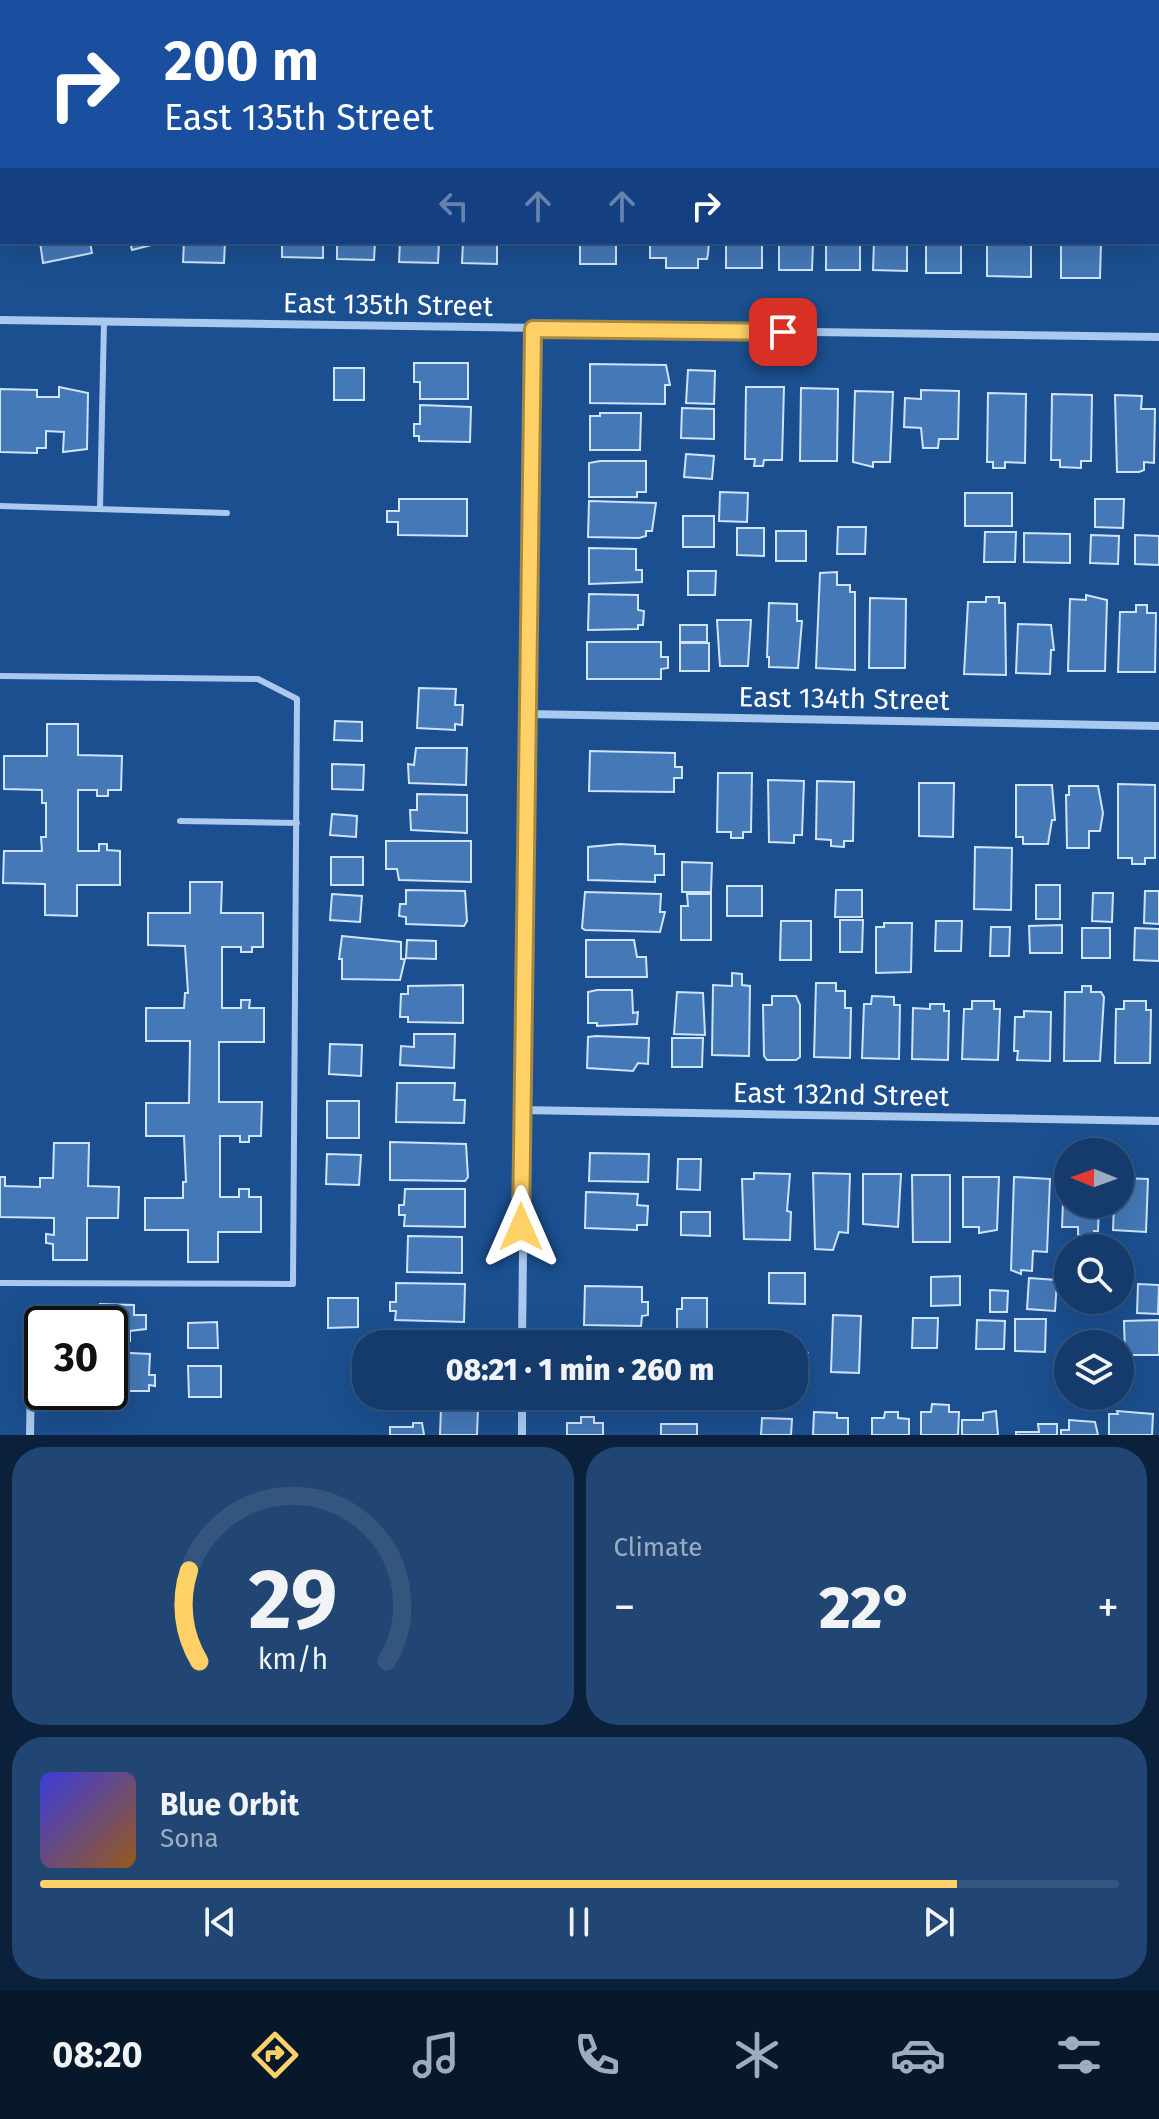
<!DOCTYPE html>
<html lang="en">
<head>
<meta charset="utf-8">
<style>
	:root { --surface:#143b6b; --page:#214673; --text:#f1f3f6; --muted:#9dadc1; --line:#33557e; --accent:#ffd166 }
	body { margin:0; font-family:"Fira Sans",sans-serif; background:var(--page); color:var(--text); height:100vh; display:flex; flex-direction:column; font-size:30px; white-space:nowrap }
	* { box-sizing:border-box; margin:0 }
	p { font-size:26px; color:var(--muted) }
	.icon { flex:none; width:44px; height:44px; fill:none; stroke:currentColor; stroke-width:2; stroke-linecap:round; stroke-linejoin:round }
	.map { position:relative; height:1435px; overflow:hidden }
	.drawer { display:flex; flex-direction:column; gap:12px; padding:12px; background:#0b203b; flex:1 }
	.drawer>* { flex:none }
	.banner { position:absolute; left:0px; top:0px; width:1160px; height:244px; box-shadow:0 8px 32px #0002,0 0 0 2px var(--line); background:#1a4fa0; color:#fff; overflow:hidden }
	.needle { width:52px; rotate:271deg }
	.controls { position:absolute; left:1054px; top:1138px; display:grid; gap:16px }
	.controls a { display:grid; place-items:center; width:80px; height:80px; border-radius:50%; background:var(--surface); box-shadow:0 8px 32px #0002,0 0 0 2px var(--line); font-size:40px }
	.speed { position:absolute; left:24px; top:1306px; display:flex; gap:16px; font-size:40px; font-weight:700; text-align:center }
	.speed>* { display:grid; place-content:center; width:104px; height:104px; border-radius:50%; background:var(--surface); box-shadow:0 8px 32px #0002,0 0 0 2px var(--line); line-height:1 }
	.speed .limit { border:4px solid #111; border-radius:12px; background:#fff; color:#111 }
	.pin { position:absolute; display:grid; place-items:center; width:68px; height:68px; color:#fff; margin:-34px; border-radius:16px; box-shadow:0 4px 12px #0006 }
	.me { position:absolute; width:88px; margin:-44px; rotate:0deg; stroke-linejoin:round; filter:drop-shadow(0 0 6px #0008) }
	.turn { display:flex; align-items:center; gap:28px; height:168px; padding:0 32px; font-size:36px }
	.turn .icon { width:104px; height:104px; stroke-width:2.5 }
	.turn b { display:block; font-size:56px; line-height:68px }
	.lanes { display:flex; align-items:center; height:76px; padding:0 32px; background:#0003; justify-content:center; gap:40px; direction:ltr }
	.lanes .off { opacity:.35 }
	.big { font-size:60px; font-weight:800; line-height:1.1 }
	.drawer .card { flex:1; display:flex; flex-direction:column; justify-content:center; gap:12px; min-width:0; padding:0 28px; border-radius:32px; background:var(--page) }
	.drawer .dial { align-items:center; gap:0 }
	.dial svg { height:208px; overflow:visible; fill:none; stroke:var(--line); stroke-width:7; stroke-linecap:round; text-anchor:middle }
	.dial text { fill:var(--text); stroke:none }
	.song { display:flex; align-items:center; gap:24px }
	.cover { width:96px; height:96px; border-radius:12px; background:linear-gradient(135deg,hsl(240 70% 55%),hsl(30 70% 35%)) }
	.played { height:8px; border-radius:4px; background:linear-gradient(90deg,var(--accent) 85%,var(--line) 85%) }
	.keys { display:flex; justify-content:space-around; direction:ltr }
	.heat { display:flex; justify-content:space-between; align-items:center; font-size:44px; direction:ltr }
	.drawer .tiles { flex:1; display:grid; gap:12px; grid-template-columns:1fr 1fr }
	.card:last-child { grid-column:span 2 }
	.trip { position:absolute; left:352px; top:1330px; width:456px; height:80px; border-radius:32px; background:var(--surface); box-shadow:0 8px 32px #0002,0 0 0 2px var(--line); font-weight:800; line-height:80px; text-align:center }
	.tabs { display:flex; height:128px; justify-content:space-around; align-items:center; background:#08182b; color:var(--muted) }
	.tabs .icon { width:56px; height:56px }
	.tabs .selected { color:var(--accent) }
	.tabs b { font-size:36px; color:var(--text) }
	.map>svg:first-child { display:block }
	.building { fill:#4478b7; stroke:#cfe3fa; stroke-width:2 }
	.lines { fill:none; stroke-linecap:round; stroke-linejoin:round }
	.service { stroke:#a9c9ee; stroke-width:6 }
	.minor { stroke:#a9c9ee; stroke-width:8 }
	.route-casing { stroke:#a68842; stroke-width:20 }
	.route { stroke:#ffd166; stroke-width:14 }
	.labels { text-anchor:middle; stroke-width:8; stroke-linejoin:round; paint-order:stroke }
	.street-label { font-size:28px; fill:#fff; stroke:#1b4f8f }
</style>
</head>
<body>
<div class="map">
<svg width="1159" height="1435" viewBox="0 0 1159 1435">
	<rect width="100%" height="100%" fill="#1b4f8f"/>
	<path class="building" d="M40,242H90L92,253L43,263Z
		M130,242H163L132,250Z
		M184,242H225L224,263L183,262Z
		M282,242H323V258L282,257Z
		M337,242H375L374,260L337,259Z
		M400,242H439L438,263L399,262Z
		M463,242H497V264L462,263Z
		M580,242H616V264H580Z
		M650,242H709L708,254L707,259H698V268H666V258H650Z
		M726,242H762V268H726Z
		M779,242H813L812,270H779Z
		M826,242H860V270H826Z
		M874,242H907V271L873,270Z
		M926,242H961V273H926Z
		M987,242H1031V277L987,276Z
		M1061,242H1101L1100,278H1061Z
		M414,363H468V399H420V382H414Z
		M590,364L666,365L670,385H665V404L590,403Z
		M334,368H364V400H334Z
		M688,370L715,371L714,404L686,403Z
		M59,387L88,393L87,449L63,452L64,432L46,431V448H37V453L0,452V389L37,390V397H59Z
		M746,387H784L782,460H764L763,466H754L755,459H745Z
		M801,388L838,389L837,461H800Z
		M921,390L959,391L958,439H939L938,448H923L921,428L904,427L905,398L921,399Z
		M855,391L893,392L890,462H873V467L853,462Z
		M988,393L1026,394L1025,463L1005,462V468H993V462H987Z
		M1052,394L1092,395L1091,461H1081V468L1060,467V460H1051Z
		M1115,395L1142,396L1141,409H1155L1154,463L1144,462V470L1139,472H1117Z
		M420,405L471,407L470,442L419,441V436H414V424H420Z
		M682,408L714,409V439L681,438Z
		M600,413H641L640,450H590V416H600Z
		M686,454L714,456L712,479L684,477Z
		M600,461H646V492H637V497H589V463Z
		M720,492L748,493L747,522L719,521Z
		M965,493H1012V526H965Z
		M399,499H467V536L398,535V522H387V511H399Z
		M1095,499H1124L1123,528L1095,527Z
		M589,501L656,503L652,531H646V536L639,538L588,537Z
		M683,516H714V547H683Z
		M838,527H866L865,554H837Z
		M737,528H764V556L737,555Z
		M776,531H806V561H776Z
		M985,532H1016L1015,562H984Z
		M1024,533L1070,534V563L1024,562Z
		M1091,535L1119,536L1118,564L1090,563Z
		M1135,535L1159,536V565L1135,564Z
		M589,548L636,549V570H642V582L589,584Z
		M688,571H716L715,595H688Z
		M837,572V585H850V592H855V670L816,668L820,573Z
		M589,594L638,595V610L644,611L643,625H638V629L588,630Z
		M1086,595L1107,600L1105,671H1068L1070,599L1086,600Z
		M986,597H999V603H1005L1006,675L964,674L968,602H986Z
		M870,598L906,599L905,668H869Z
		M769,603L797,604V621H802L798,668L769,667V657H767Z
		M1136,605H1147V613H1156L1155,672H1118L1120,612H1136Z
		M717,620H751L748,666H720Z
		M1018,624L1051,625L1054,650H1051L1050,674L1016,673Z
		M680,625H707V642H680Z
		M587,642H661V657H668V668L661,669V679H587Z
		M680,643H709V671H680Z
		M419,688L456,689L455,705H463L462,725L455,724V730L417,728Z
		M335,721L362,722V741L334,740Z
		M47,724H78V755L122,756L121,790H108V796H97V790H78V851H99V844H107V850L120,851V885H77V916L45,915V884L3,883L4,851H42L41,837H46V803H42V790L4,789V756H47Z
		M416,748H467L466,785L409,783L408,764L414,765Z
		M590,751L675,753V767H682V778H674V792L589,791Z
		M332,764L364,765L363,790L332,789Z
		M718,773H752L751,832H743V838H731V832H717Z
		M768,780L804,781L802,835H794V843L769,842Z
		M817,781L854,782L853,841H844V847L831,846V840L816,839Z
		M919,783H954L953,837L919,836Z
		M1118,784L1155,785V858H1145V864H1132V858H1118Z
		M1016,785H1052L1055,820H1052L1048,844H1023V837H1016Z
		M1069,786H1098L1103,813L1100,831H1089V848H1067L1066,795H1069Z
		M417,794L467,795V833L411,830L410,810H417Z
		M332,814L357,816L356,837L330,835Z
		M386,841H471V882L399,880L397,869H386Z
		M619,844L655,846V854H664V875H655V882L588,880V847Z
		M975,847L1012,848L1011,910L974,909Z
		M331,857H363V885H331Z
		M682,862L712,863L711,892H682Z
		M190,882H222L221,913H263V947H252V952H241V947H222V1008H241V1000H250L249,1008H264V1042H219V1102H262L261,1136H249V1142H240V1136H220V1197H239V1189H249V1197H261V1232H218V1262H188V1230H145V1198H183V1182H186L184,1136H146V1103H189L190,1041H146V1008H184L185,993H188L185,946L148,945V913H190Z
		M1036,885H1060V919H1036Z
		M727,886H762V916H727Z
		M406,890L465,891L467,921L464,926L406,924V917L399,916L400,904H406Z
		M836,890H862V917H835Z
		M1145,891H1159V924L1144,923Z
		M585,892L661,894L660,912H665L660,932L585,930L582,928Z
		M1093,893H1113L1112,922L1092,921Z
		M332,894L362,896L360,922L330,920Z
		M687,894H711V940H681V906H688Z
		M840,920H863L862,952H840Z
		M781,921H811V960H780Z
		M936,921H962L961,951H935Z
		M884,923H912L911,972L876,973V927H884Z
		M1062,925V953H1030L1029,926Z
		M991,927H1010L1009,956H990Z
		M1082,928H1110V958H1082Z
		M1135,928L1159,929V961L1134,960Z
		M342,936L401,942V959H405L400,980L342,979V959H339Z
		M407,940L436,941V959L406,958Z
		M586,940H634L637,957H646L647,977H586Z
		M732,973L742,974V985L750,986L749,1056L712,1055L713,985L732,986Z
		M816,983H836V991H845V1008H851L850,1058L814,1057Z
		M463,985V1023L408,1022V1017H400L401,994H408V986Z
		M1082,986H1091V992H1101L1104,997L1100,1061H1064L1065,992H1082Z
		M597,990H632L633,1013L638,1012L637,1024L597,1026V1023H588V992Z
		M677,992L703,993L705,1035L674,1034Z
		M772,996H796L800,1005V1057L796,1060H767L764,1056L763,1005H772Z
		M872,996L894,997V1005H900L899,1059L862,1058L864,1004H871Z
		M972,1001H994V1009H1000L998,1060L962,1059L964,1009H972Z
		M1124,1001H1146V1010H1151L1150,1063H1115L1116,1009H1124Z
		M930,1004H944V1011H949L948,1060L912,1059L913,1008L930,1009Z
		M1024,1011L1051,1012L1050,1061L1017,1060L1018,1051H1014L1015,1017H1024Z
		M414,1034H455L454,1068L400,1065L401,1046L414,1047Z
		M596,1036L649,1038L648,1064L638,1063L633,1071L587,1068L588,1037Z
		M672,1038H703L702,1067H672Z
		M330,1044L362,1045L361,1076L329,1074Z
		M397,1083H455L454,1100H465L464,1123L396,1122Z
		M327,1101H359V1138H327Z
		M390,1142L466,1144L468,1177L465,1181L390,1180Z
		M54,1143H89L88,1186L119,1187L118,1218H87V1260H53V1244L46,1243V1234L54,1235V1218L0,1217V1177H5V1186L40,1187V1178H53Z
		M590,1153L649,1154L648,1182L589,1181Z
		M327,1154L361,1155L359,1185L326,1184Z
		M678,1159H701L700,1190L677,1189Z
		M754,1173L790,1174L787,1211L791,1212L790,1240L744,1239L742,1179H754Z
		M813,1173L850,1174L848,1233L839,1232L833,1250L815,1249Z
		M863,1174H901L898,1227L863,1224Z
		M912,1175H950V1242H913Z
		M963,1177H999L997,1230L979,1233V1227H963Z
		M1014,1177L1050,1179L1047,1252L1033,1251L1032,1271L1021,1270V1274L1011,1270Z
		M1064,1177H1068V1204H1099L1098,1231H1094V1235H1078V1227H1062Z
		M1120,1178L1148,1179L1146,1232L1113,1230L1114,1204H1120Z
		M405,1189H465V1227L404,1226L405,1215H399V1205H404Z
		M586,1192L638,1194L637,1205L648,1206L647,1225H637V1230L585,1228Z
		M681,1212H710V1236L681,1235Z
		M408,1236L462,1237V1273L407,1272Z
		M769,1273H805V1304L769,1303Z
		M960,1276V1305L931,1306V1277Z
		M1029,1278L1057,1280L1055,1311L1027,1309Z
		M396,1283L465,1284L464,1322L395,1320L396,1311H390V1302H396Z
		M1138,1284L1159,1285L1158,1314L1137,1313Z
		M585,1286L642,1287V1302H648V1315L642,1316L641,1326L584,1325Z
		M990,1290L1008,1291L1007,1312H990Z
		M328,1298H358V1327L328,1328Z
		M682,1298H707V1334H677V1309H682Z
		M1078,1300H1105V1313L1077,1311Z
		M100,1304L134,1305V1315H146V1329L130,1331V1341H110V1324H90V1308L100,1309Z
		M833,1315L861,1316L859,1373L831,1372Z
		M913,1318H938L937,1348H912Z
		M1015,1319H1046L1045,1352L1015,1351Z
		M977,1320L1005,1321L1004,1349H976Z
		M1159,1320V1355H1125L1124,1321Z
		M217,1322L218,1348H188V1323Z
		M726,1331H757V1344H726Z
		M406,1333L436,1334L435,1344H405Z
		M439,1334H471V1344H439Z
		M110,1352L150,1354L149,1375H155V1386L149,1385V1391H110Z
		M794,1353H808L807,1385H794Z
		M188,1366H221V1397H189Z
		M458,1398H471V1408H478L477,1435H440L441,1408H457Z
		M932,1404L949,1405V1412H959L958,1435H921V1412H931Z
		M996,1411L998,1435H962V1420H983V1413Z
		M1117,1411L1153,1414L1152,1435H1109V1414H1118Z
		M814,1412L837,1413V1418H848V1435H813Z
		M885,1412H898V1418L909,1419V1435H872V1418H884Z
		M581,1417H594V1423H603V1435H567V1423H581Z
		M762,1418L792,1419L791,1435H761Z
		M1069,1420L1095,1422L1098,1435H1061V1430H1069Z
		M413,1423H422L424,1435H390V1427H413Z
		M661,1424H697V1435H661Z
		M1038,1424H1057V1435H1016V1432H1039Z"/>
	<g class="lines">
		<path class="service" d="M0,506L227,513
			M100,509L104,321
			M0,676L258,679L297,699L293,1284L0,1283
			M180,821L297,823"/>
		<path class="minor" d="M170,2L173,0
			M302,2L307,0
			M0,152L2,150
			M0,320L1159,337
			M528,714L1159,726
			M521,1110L1159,1121
			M522,1344L533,329
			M522,1396V1435
			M30,1435L32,1326"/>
	</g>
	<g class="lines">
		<g class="route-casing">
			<path id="route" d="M521,1227L533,329L783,332"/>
		</g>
		<use href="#route" class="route"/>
	</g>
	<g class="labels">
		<g class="street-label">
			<text transform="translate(388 304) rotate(1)" y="10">East 135th Street</text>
			<text transform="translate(844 698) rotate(1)" y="10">East 134th Street</text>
			<text transform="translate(841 1094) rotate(1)" y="10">East 132nd Street</text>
		</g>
	</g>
</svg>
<div class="controls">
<a><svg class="needle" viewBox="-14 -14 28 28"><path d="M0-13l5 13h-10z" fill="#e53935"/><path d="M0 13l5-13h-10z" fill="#9dadc1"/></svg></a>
<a><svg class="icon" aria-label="search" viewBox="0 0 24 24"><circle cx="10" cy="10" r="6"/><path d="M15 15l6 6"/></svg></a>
<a><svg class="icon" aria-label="layers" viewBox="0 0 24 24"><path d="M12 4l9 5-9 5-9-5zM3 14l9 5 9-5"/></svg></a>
</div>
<div class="speed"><div class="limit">30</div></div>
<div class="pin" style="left:783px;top:332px;background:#d93025"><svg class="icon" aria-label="arrive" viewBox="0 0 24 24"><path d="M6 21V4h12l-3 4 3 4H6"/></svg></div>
<svg class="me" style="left:521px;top:1227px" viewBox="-20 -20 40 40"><path d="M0-17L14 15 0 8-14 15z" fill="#ffd166" stroke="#fff" stroke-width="4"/></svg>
<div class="trip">08:21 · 1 min · 260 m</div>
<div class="banner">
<div class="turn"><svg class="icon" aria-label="right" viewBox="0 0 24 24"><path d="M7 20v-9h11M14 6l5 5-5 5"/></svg><div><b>200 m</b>East 135th Street</div></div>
<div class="lanes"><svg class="icon off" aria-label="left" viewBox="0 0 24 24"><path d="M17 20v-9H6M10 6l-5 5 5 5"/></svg><svg class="icon off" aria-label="ahead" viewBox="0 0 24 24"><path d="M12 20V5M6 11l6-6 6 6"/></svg><svg class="icon off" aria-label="ahead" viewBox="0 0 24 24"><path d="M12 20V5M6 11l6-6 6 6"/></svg><svg class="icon" aria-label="right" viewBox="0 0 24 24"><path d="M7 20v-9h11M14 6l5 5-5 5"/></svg></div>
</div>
</div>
<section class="drawer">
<div class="tiles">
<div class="card dial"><svg viewBox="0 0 100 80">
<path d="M14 69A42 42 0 1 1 86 69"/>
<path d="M14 69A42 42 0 0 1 10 34" stroke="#ffd166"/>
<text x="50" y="56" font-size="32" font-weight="700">29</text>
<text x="50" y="72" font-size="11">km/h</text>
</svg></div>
<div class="card"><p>Climate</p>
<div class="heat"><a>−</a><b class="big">22°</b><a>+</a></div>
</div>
<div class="card">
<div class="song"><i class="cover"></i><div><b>Blue Orbit</b><p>Sona</p></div></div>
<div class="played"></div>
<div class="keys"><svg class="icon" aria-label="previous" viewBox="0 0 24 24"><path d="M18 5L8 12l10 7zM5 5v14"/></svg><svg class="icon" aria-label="pause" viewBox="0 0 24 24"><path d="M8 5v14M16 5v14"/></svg><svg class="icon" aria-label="next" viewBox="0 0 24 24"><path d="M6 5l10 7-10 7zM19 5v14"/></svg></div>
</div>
</div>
</section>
<nav class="tabs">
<b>08:20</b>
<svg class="icon selected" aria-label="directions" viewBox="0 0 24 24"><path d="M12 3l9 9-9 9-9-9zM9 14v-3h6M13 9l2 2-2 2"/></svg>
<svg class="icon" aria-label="music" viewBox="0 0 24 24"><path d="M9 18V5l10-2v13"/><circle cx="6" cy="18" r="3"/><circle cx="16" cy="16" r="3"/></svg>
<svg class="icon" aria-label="phone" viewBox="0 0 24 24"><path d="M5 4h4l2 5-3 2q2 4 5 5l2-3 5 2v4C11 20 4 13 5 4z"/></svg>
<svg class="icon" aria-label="climate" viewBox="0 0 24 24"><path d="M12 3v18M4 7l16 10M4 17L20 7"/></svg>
<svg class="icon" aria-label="car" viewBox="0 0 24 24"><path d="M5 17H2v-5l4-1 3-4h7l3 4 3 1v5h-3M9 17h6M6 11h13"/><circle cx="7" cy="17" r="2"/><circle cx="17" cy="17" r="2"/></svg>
<svg class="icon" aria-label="filters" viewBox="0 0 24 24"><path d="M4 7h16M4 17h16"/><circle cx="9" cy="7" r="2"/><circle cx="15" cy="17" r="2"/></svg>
</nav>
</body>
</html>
